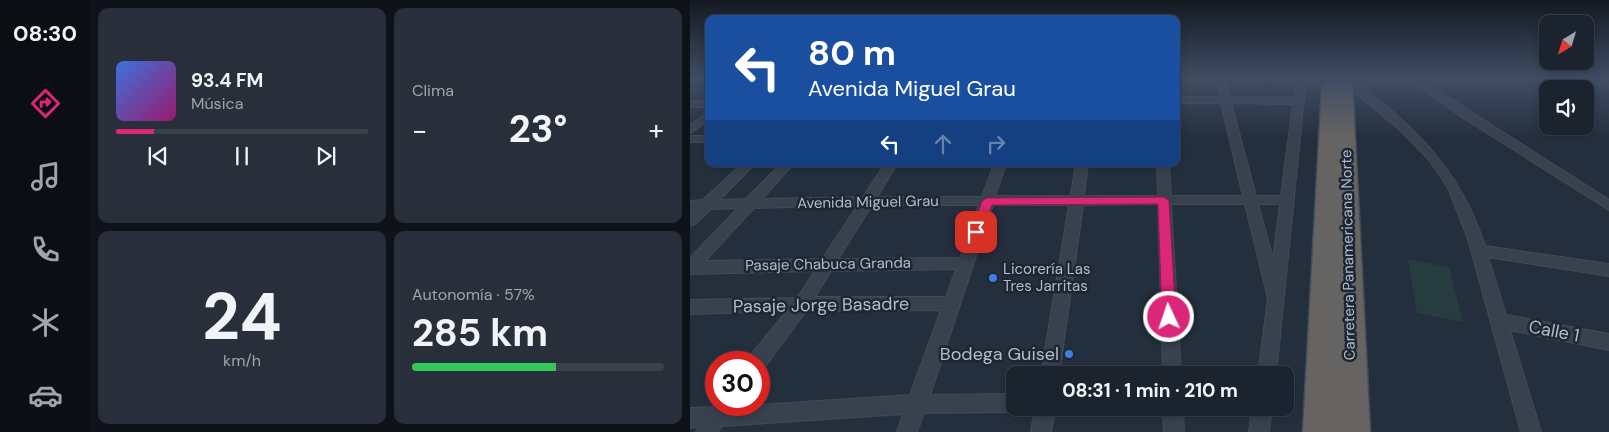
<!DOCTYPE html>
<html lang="es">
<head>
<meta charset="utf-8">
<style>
	:root { --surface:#1b232e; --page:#282f3a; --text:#f1f3f6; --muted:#a0a4aa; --line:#39404a; --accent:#db2777 }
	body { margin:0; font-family:"DM Sans",sans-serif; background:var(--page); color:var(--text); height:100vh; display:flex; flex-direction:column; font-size:19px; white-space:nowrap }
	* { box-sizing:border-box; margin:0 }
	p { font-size:16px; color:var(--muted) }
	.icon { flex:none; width:28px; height:28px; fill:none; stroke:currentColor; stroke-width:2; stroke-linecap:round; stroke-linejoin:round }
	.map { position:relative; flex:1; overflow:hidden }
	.sheet { display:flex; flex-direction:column; gap:8px; padding:8px; background:#0f1319; width:600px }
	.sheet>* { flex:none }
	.banner { position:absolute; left:15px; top:15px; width:475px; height:152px; border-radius:10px; box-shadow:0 2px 8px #0003,0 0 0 1px var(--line); background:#1a4fa0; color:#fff; overflow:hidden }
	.needle { width:32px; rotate:218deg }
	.buttons { position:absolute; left:849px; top:15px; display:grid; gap:10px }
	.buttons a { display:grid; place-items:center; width:55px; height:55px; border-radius:10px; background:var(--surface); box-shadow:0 2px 8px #0003,0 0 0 1px var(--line); font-size:25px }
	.speed { position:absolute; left:15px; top:351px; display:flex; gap:10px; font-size:25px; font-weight:700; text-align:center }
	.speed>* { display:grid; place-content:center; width:65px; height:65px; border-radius:50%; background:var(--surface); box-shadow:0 2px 8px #0003,0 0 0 1px var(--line); line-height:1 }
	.speed .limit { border:8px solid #d22; background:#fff; color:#111 }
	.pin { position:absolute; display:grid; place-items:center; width:42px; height:42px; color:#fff; margin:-21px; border-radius:10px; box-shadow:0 2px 8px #0006 }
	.me { position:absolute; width:55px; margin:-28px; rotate:357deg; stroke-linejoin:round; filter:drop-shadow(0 0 4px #0008) }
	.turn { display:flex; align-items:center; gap:18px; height:105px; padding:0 20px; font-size:22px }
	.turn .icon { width:65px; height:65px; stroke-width:2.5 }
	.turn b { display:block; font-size:35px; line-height:42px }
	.lanes { display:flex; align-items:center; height:48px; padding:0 20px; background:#0003; justify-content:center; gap:25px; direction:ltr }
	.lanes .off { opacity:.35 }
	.big { font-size:38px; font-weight:700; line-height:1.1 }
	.sheet .card { flex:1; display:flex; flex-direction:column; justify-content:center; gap:8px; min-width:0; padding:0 18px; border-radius:10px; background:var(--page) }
	.sheet .dial { align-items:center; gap:0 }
	.dial b { font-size:65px; line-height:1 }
	.song { display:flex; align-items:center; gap:15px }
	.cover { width:60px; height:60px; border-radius:8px; background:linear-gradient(135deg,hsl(220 70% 55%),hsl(320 70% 35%)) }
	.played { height:5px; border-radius:2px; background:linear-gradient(90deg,var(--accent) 15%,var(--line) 15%) }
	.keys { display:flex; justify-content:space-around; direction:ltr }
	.heat { display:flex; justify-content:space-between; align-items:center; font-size:28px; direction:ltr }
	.charge { height:8px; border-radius:4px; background:linear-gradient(90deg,#34c759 57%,var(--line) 0) }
	.sheet .tiles { flex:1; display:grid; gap:8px; grid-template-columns:repeat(2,1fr) }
	.trip { position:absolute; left:316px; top:366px; width:288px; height:50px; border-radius:10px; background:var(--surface); box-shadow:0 2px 8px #0003,0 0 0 1px var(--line); font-weight:700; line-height:50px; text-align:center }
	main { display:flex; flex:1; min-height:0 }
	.dock { display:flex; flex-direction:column; width:90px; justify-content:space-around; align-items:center; background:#0b0e12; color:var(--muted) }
	.dock .icon { width:35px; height:35px }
	.dock .current { color:var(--accent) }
	.dock b { font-size:22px; color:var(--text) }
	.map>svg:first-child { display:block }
	.green { fill:#263c3f }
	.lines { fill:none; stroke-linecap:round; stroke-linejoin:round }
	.minor-casing { stroke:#414a57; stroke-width:2 }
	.trunk-casing { stroke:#434c59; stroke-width:3 }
	.minor { fill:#38414e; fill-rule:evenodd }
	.trunk { fill:#656462; fill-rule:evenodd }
	.route { fill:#db2777; stroke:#8e194d }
	.shop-dot { fill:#3f7fe0; stroke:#1d2633; stroke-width:2 }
	.labels { text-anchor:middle; stroke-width:5; stroke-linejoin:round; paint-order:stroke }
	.street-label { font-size:15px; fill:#b4bcc9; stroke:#1d2633 }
	.poi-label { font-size:15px; fill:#b4bcc9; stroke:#1d2633; text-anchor:start }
	.near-street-label { font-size:18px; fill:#b4bcc9; stroke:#1d2633 }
	.near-poi-label { font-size:18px; fill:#b4bcc9; stroke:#1d2633; text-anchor:end }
</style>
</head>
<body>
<main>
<nav class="dock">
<b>08:30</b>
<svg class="icon current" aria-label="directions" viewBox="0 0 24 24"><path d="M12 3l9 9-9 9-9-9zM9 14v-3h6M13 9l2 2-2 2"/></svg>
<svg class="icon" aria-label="music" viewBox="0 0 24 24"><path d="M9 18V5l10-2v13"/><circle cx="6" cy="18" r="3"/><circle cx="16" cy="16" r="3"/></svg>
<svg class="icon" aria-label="phone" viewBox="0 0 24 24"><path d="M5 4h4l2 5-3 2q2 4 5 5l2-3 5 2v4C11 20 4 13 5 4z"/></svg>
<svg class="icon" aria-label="climate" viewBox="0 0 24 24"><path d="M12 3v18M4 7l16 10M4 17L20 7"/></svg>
<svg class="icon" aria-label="car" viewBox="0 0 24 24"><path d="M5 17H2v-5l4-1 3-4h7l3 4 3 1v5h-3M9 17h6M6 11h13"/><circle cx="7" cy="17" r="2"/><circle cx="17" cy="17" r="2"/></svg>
</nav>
<section class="sheet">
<div class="tiles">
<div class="card">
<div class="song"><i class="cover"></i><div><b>93.4 FM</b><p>Música</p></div></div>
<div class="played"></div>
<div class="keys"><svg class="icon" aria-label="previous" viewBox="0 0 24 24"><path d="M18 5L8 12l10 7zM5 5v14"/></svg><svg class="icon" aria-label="pause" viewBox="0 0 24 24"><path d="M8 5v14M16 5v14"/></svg><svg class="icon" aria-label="next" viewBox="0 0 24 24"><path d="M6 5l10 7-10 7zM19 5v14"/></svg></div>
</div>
<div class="card"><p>Clima</p>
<div class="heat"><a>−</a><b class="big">23°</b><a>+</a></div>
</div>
<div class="card dial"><b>24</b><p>km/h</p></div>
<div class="card"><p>Autonomía · 57%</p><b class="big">285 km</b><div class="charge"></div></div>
</div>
</section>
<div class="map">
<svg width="919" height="432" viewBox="0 0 919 432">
	<rect width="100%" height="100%" fill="#242f3e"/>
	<path class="green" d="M718,259L759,267L773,322L727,313Z"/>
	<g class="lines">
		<g class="minor-casing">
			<path id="minor" d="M525,78H535L540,97L604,98L606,78H616L586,375H568L578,298L555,204H481L491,375H473L468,204L393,205L369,375H351L379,205H303L240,395L325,394V408H333L332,410L325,412L234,413L227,432H207L213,414L32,426L28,432H6L8,427L0,428V408L22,407L26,401V405H69L220,395L251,310L116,311L74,368L69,369V362H58L60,356L97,311L0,314V300L107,298L125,271L0,274V258L48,208L21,209L5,224L0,226V213L4,209H0V201L13,200L52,164H65L29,200L56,199L91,164H103L72,199L173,197L195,164H207L187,197H292L304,164H316L305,196H381L386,164H398L394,196H468L467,164H479L481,196H553L531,103H486V97H530ZM541,103L603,104L591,196H566ZM568,204H590L583,259ZM168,205L132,259L15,261L64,208ZM182,205H289L270,258L148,259ZM266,269L256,297H125L141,271Z
				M650,78C665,78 678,91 689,100C740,142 774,182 795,246L919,264V276L798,257L816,315L919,334V350L820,330L851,432H831L778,239L758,188L740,161L711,131L651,81Z
				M717,78H728L919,200V210L772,117Z
				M844,78H855L870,89H858Z
				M877,78L919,80V86L881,82L878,81Z
				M0,101H19V107H0Z
				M19,112V120L0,133V125Z
				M0,136H19V142H0Z
				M345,408H365L361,432H341Z
				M473,408H493L494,432H474Z
				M562,408H582L579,432H559Z"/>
		</g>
		<g class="trunk-casing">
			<path id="trunk" d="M646,78H662L680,432H613L632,86L640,81L646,84Z"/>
		</g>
		<use href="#minor" class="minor"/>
		<use href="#trunk" class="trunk"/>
	</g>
	<linearGradient id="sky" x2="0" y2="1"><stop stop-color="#141a22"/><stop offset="0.57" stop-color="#3f4d63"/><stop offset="1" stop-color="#3f4d63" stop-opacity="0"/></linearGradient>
	<rect width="919" height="138" fill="url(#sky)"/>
	<path class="route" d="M474,197L479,201L486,317L484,321H474L472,317L468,204L302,205L291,235L286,236L281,232L292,201L297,198Z"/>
	<g class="shop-dot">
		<circle cx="303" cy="278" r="5"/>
		<circle cx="379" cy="354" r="5"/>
	</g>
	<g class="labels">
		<g class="street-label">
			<text transform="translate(178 202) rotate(-1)" y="5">Avenida Miguel Grau</text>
			<text transform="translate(658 255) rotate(-91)" y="5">Carretera Panamericana Norte</text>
			<text transform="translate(138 264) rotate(-1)" y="5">Pasaje Chabuca Granda</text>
		</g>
		<g class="poi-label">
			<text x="313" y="274">Licorería Las<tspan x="313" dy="17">Tres Jarritas</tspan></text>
		</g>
		<g class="near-street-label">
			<text transform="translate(131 305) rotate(-1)" y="6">Pasaje Jorge Basadre</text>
			<text transform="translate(864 331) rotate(11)" y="6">Calle 1</text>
		</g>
		<g class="near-poi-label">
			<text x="369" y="360">Bodega Guisel</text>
		</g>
	</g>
</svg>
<div class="buttons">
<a><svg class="needle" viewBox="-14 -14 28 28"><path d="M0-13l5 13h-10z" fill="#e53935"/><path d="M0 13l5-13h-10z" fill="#a0a4aa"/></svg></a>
<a><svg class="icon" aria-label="sound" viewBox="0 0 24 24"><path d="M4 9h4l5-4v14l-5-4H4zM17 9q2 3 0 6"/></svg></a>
</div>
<div class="speed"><div class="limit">30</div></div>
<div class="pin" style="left:286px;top:232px;background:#d93025"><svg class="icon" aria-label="arrive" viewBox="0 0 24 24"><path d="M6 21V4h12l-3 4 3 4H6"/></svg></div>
<svg class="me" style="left:479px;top:317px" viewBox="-20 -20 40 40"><circle r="17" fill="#db2777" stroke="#fff" stroke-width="3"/><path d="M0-11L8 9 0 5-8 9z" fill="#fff"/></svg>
<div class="trip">08:31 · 1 min · 210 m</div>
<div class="banner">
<div class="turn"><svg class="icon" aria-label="left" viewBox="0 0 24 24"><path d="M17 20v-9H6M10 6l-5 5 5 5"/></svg><div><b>80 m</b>Avenida Miguel Grau</div></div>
<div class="lanes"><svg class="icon" aria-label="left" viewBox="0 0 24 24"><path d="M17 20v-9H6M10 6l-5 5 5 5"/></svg><svg class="icon off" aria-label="ahead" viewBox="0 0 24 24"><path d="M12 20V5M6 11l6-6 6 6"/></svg><svg class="icon off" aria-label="right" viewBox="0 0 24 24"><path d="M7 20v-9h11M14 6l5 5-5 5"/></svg></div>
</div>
</div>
</main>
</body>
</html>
